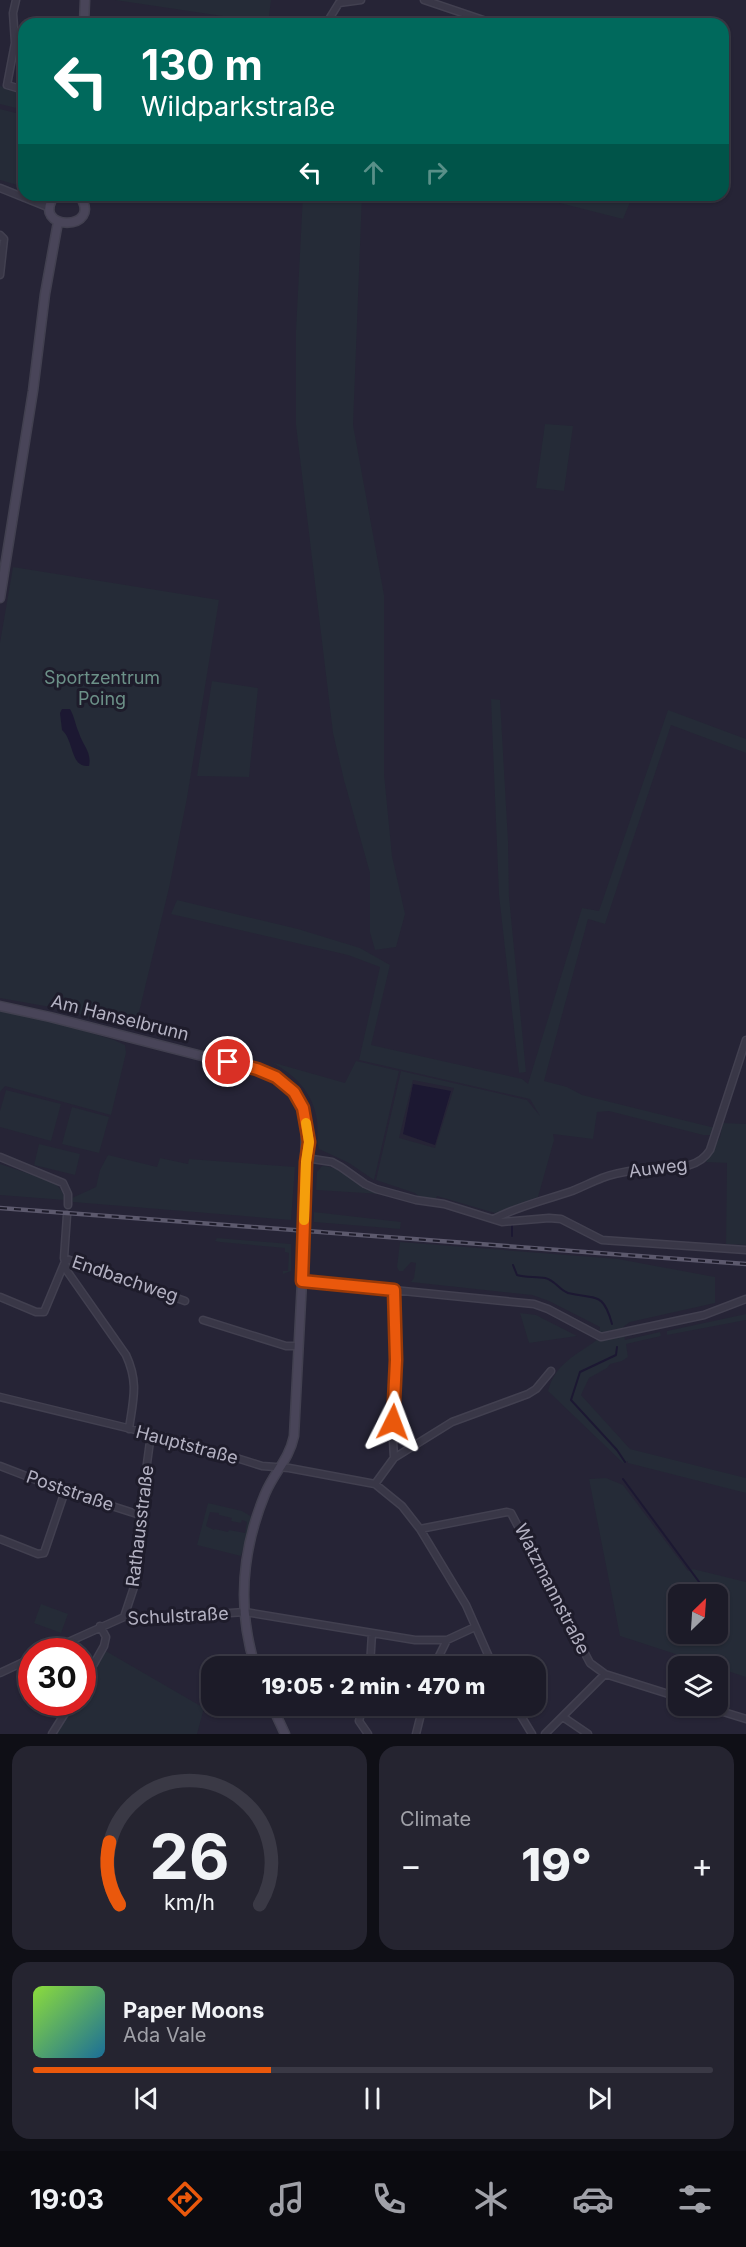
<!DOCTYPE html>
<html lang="en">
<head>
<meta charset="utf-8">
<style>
	:root { --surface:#1c1b28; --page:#252430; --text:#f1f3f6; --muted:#a0a1a8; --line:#3a3945; --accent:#ea580c }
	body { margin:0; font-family:Inter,sans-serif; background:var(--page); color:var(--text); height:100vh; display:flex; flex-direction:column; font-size:22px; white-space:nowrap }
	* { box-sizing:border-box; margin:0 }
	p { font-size:20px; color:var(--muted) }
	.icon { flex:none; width:33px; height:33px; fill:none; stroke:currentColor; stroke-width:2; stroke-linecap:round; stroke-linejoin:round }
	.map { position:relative; height:1734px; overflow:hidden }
	.details { display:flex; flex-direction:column; gap:12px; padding:12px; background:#0f0f16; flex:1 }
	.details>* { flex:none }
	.banner { position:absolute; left:18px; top:18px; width:711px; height:183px; border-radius:18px; box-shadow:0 2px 4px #0004,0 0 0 2px var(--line); background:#00695c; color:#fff; overflow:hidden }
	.needle { width:39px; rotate:25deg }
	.buttons { position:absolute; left:668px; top:1584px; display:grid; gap:12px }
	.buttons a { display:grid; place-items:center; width:60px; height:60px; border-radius:12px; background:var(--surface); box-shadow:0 2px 4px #0004,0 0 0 2px var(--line); font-size:30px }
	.speed { position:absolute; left:18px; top:1638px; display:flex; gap:12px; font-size:30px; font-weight:700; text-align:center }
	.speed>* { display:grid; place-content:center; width:78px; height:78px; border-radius:50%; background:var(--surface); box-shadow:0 2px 4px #0004,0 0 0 2px var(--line); line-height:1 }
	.speed .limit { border:9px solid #d22; background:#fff; color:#111 }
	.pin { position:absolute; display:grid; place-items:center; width:51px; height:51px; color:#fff; margin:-26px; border:3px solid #fff; border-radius:50%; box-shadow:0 2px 6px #0007 }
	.me { position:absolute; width:66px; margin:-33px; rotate:3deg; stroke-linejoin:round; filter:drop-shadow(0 0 4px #0008) }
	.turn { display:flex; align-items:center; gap:21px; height:126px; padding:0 24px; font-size:27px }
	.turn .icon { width:78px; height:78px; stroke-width:2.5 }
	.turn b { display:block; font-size:42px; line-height:51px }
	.lanes { display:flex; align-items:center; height:57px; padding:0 24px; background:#0003; justify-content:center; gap:30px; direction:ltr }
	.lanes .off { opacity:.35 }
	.big { font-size:45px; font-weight:800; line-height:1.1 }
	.details .widget { flex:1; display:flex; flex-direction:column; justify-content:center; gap:9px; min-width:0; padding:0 21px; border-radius:18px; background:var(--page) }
	.details .dial { align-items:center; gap:0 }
	.dial svg { height:156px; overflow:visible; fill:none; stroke:var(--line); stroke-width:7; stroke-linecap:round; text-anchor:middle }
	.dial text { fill:var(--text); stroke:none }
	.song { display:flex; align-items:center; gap:18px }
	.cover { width:72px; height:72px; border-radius:9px; background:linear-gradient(135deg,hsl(90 70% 55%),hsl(200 70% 35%)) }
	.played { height:6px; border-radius:3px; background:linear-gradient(90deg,var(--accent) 35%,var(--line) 35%) }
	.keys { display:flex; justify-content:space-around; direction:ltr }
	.heat { display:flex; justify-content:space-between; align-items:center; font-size:33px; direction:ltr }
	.details .tiles { flex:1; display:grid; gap:12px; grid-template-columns:1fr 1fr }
	.widget:last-child { grid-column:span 2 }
	.trip { position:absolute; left:201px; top:1656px; width:345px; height:60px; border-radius:18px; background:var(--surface); box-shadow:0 2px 4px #0004,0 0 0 2px var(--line); font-weight:800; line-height:60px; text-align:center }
	.dock { display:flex; height:96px; justify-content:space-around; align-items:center; background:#0b0b10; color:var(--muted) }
	.dock .icon { width:42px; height:42px }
	.dock .current { color:var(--accent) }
	.dock b { font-size:27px; color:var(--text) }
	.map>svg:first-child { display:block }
	.green { fill:#252b37; fill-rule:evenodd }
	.water { fill:#1c1832 }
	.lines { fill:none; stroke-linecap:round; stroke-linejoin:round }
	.stream { stroke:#1c1832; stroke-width:2 }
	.street-casing { stroke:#424050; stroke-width:9 }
	.secondary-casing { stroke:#424050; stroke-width:11 }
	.street { stroke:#393747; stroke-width:6 }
	.secondary { stroke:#494559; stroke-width:8 }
	.rail-casing { stroke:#5c596d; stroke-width:4.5 }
	.rail { stroke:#1e1c2b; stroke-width:2; stroke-dasharray:7; stroke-linecap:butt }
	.route-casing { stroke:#983908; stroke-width:15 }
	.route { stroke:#ea580c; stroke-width:10 }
	.slow { stroke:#f59e0b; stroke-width:10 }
	.labels { text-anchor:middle; stroke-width:6; stroke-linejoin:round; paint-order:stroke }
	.park-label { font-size:18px; fill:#6c9188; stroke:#1e1c2b }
	.street-label { font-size:18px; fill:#b4b2c3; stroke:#1e1c2b }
</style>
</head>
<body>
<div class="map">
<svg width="746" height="1734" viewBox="0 0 746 1734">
	<rect width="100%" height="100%" fill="#262436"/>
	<path class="green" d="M115,0H271L268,24H232L229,17Z
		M0,86L24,93V110L0,104Z
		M0,109L24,115V187L0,180Z
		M303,195H362L353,425L384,595V774L392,856L405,914L396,947L375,950L370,932V873L344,780L333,733L296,425V330Z
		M528,195H633L623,219Z
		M545,424L573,426L564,491L536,488Z
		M13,567L219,600L187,798L169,888L135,1029L56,1008L0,998V643Z
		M212,681L258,688L249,777L197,776Z
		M491,699L500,700L508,841L509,897L526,1072L519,1073L499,895Z
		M668,710L746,739V753L671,725L605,924L588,919L544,1081L567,1087L582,1095L715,1128L712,1135H703L609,1111L597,1112L593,1139L553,1134L554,1140L538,1197L495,1213L437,1196L435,1200L420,1197L415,1193L376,1180L401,1071L527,1100L540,1116L530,1099L359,1060L380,967L348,955L171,914L177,900L298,929L360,948L390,965L371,1045L522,1079L528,1084L582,908L599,911ZM413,1080L454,1088L435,1148L399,1138Z
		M0,1009L44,1019L114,1040L125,1045L126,1053L111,1115L5,1086L0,1092Z
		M356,1061L399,1071L374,1180L349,1163L319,1149C316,1141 318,1130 317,1121C314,1093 294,1074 271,1062L345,1083Z
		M6,1090L61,1104L51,1141L0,1127V1111Z
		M72,1107L109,1117L99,1153L62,1144Z
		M723,1123L746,1124V1245L726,1244L727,1163L706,1162L720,1137Z
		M39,1144L80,1154L75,1175L34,1165Z
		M108,1155L157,1167L160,1158L188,1164L189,1159L295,1167L291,1220L73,1202L72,1198L96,1187L100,1170Z
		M0,1164L54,1182L62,1191L65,1200L0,1195Z
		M322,1166C339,1166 348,1178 362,1185C368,1189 374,1191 381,1194L316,1190L317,1172Z
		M314,1212L401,1222L400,1229L314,1222Z
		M217,1238L291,1244V1271L283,1274V1271H288L289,1253L285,1252V1248L220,1242L215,1241Z
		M400,1242L618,1259L715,1277V1303L630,1322L623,1327L625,1340L660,1332L661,1336L626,1344L628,1357L622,1361L610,1364L607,1368L589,1378L581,1395L630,1449L746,1478V1493L628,1463V1461L623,1463L548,1391C555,1363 577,1355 598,1339L600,1327L549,1301L532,1295L411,1282L414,1278L416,1263L411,1262L403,1271H399L397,1267Z
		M520,1313L536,1315L577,1336L529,1343Z
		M746,1314V1320L667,1335V1331Z
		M606,1478L623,1485L688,1571L693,1569L746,1582V1677L620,1636L589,1479ZM717,1594V1634H678V1594Z
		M208,1503L242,1511L252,1517L241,1556L197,1545ZM210,1512L219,1513V1515L232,1518L231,1521L241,1523L242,1520L247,1522L245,1533L229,1530L228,1532L215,1529L214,1530L206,1526Z
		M41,1604L68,1614L61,1633L34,1623Z
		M104,1650L204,1708L197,1734H56L74,1703L82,1702L83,1689Z"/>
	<path class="water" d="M62,709H70C75,718 75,724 79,733C83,746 92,752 89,766C70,768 74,740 62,730L60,713Z
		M413,1084L451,1091L435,1145L403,1134Z"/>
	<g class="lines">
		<path class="stream" d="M512,1236V1225
			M513,1265L517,1275C526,1278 536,1276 545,1278C555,1280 559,1290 568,1293C596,1300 603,1291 612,1324
			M617,1347L616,1355L580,1372L571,1400L617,1450L625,1462
			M623,1479L708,1594
			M717,1607L728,1622"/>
		<g class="street-casing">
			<path id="street" d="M16,0L13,13L15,43L7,85L24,90
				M424,0L495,24
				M326,24L339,3L361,0
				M0,188L50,208
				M27,196L53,198
				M0,235L4,239L0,275
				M0,1157L63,1183L68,1194V1205
				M306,1158L332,1162L341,1167L365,1184L376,1189L416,1200L444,1204L502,1222L549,1218L561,1219L602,1240L746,1250
				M67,1215L64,1258L67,1271L126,1355C139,1383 133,1400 129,1429
				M494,1219C518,1206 546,1200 572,1191C582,1187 592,1182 602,1178C614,1173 629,1171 642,1169C666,1166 696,1173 710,1150L746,1040
				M64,1258L185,1301
				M302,1281L534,1304L548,1309L601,1337L704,1315L746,1299
				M0,1297L36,1312H44L64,1264
				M203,1320L286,1346H299
				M0,1397L189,1443L262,1466L289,1468L375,1484L402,1506L420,1529L466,1605L493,1666
				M394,1458L452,1422L528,1394L536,1389L551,1371
				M0,1466L65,1491L140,1515
				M375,1484L394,1458L393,1440L396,1361L395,1290
				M420,1529L507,1512L511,1513L590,1663L605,1674L678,1697
				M0,1539L38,1554L44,1553L65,1491
				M124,1617L135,1584L140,1515L151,1434
				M46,1652L124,1617H171L245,1612L415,1640H447L475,1627
				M370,1666L372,1633
				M434,1666L447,1640
				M0,1673L32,1658
				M82,1685L104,1646L106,1637L100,1626
				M363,1706L359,1721L368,1734
				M515,1706L532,1734
				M704,1706L746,1719
				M563,1717L588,1734
				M52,1734L72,1702
				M416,1734L423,1706
				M545,1734L605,1674"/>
		</g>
		<g class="secondary-casing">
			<path id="secondary" d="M84,24L85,0
				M55,195C28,232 106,232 79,195
				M0,598L33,391L45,294L58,222
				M0,1006L50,1017L268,1073C296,1086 302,1103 307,1131
				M255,1666C237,1608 242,1550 265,1494C274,1472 289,1460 294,1436L302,1281L306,1127
				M272,1706L285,1734"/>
		</g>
		<use href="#street" class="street"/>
		<use href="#secondary" class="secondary"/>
		<g class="rail-casing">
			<path id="rail" d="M0,1208L746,1264"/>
		</g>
		<use href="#rail" class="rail"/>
	</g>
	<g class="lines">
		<g class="route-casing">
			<path id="route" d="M228,1062L257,1069L276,1077L294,1092L303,1108L309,1142L306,1162L302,1281L394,1290L396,1360L393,1422"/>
		</g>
		<use href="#route" class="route"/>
		<path class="slow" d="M304,1220L306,1162L309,1142L306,1123"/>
	</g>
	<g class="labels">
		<g class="park-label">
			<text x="102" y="684">Sportzentrum<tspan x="102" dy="21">Poing</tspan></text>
		</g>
		<g class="street-label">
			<text transform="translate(120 1018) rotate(14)" y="6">Am Hanselbrunn</text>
			<text transform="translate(658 1168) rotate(-7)" y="6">Auweg</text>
			<text transform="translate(125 1279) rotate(19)" y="6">Endbachweg</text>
			<text transform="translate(187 1445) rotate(15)" y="6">Hauptstraße</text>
			<text transform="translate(70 1491) rotate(19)" y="6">Poststraße</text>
			<text transform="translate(140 1526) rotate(-83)" y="6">Rathausstraße</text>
			<text transform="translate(552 1589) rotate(63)" y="6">Watzmannstraße</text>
			<text transform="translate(178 1616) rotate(-3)" y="6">Schulstraße</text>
		</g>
	</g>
</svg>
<div class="buttons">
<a><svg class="needle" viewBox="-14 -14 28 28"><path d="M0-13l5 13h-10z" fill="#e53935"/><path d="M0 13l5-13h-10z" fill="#a0a1a8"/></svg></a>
<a><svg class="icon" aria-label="layers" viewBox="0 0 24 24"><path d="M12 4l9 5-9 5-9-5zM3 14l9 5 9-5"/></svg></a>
</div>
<div class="speed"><div class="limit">30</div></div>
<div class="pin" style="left:228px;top:1062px;background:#d93025"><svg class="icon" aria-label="arrive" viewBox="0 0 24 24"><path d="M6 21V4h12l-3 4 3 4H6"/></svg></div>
<svg class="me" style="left:393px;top:1422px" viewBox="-20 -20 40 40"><path d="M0-17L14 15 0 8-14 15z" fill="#ea580c" stroke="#fff" stroke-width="4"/></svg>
<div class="trip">19:05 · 2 min · 470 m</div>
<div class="banner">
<div class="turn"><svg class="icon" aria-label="left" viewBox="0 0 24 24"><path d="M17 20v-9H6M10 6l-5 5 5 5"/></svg><div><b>130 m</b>Wildparkstraße</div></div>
<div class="lanes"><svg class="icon" aria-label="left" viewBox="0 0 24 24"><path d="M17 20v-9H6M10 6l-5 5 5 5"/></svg><svg class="icon off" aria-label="ahead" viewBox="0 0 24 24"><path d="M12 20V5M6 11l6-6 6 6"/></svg><svg class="icon off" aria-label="right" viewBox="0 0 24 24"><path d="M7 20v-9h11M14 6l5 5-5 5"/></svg></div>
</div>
</div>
<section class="details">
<div class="tiles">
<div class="widget dial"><svg viewBox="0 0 100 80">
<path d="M14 69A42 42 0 1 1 86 69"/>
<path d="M14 69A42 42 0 0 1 9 37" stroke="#ea580c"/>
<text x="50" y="56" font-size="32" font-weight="700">26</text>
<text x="50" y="72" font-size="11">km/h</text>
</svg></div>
<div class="widget"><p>Climate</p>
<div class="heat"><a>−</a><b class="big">19°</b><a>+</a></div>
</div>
<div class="widget">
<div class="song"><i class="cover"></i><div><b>Paper Moons</b><p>Ada Vale</p></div></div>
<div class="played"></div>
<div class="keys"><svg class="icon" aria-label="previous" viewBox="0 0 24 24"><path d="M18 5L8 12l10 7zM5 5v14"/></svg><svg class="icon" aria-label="pause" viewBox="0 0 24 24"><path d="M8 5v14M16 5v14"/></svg><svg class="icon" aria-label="next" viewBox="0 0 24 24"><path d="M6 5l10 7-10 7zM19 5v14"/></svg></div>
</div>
</div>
</section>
<nav class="dock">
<b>19:03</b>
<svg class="icon current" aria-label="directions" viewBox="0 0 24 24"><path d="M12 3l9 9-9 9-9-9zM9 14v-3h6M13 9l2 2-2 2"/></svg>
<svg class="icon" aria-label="music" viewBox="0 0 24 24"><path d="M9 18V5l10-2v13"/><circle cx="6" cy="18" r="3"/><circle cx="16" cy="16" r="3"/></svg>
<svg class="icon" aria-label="phone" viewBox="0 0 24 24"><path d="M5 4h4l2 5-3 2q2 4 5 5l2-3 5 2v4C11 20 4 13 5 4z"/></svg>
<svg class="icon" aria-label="climate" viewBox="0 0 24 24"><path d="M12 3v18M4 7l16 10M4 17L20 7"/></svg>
<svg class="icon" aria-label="car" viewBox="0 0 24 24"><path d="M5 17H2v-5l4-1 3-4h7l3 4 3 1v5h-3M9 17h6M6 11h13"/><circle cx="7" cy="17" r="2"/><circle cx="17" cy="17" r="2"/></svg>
<svg class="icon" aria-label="filters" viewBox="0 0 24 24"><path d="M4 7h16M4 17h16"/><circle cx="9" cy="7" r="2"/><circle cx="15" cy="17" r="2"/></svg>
</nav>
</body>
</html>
